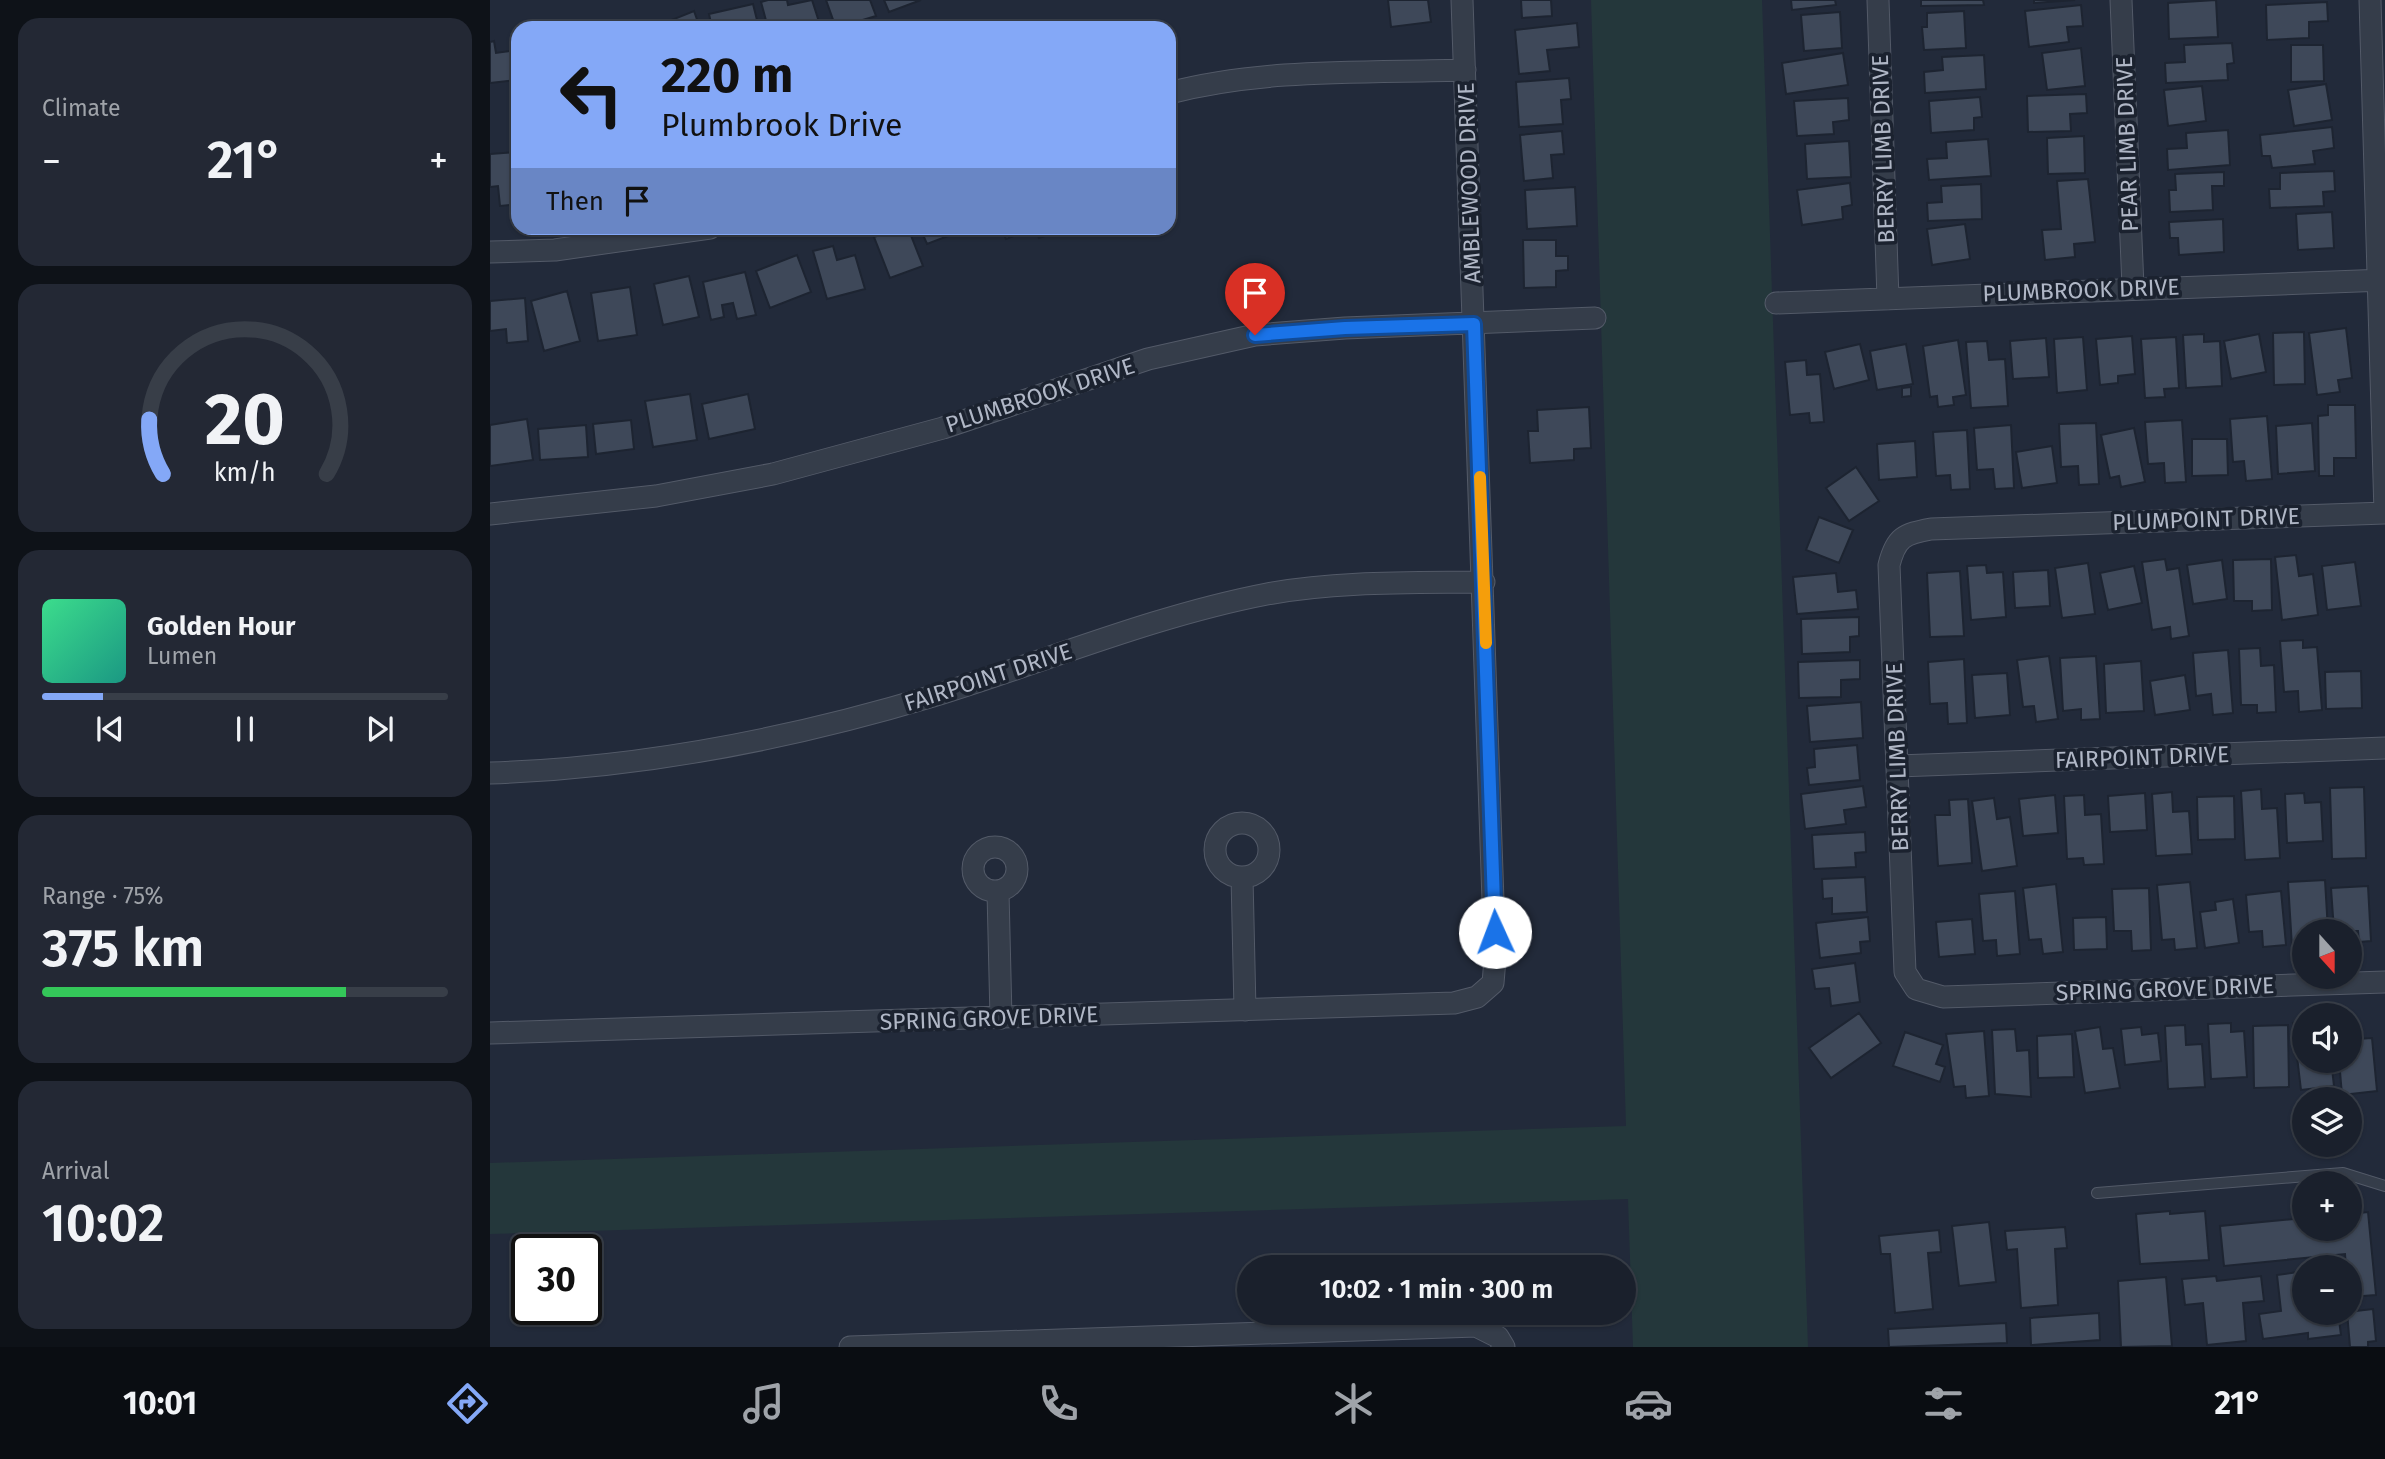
<!DOCTYPE html>
<html lang="en">
<head>
<meta charset="utf-8">
<style>
	:root { --surface:#1a202c; --page:#232834; --text:#f1f3f6; --muted:#9fa3a9; --line:#383e48; --accent:#84a8f7 }
	body { margin:0; font-family:"Fira Sans",sans-serif; background:var(--page); color:var(--text); height:100vh; display:flex; flex-direction:column; font-size:26px; white-space:nowrap }
	* { box-sizing:border-box; margin:0 }
	p { font-size:23px; color:var(--muted) }
	.icon { flex:none; width:38px; height:38px; fill:none; stroke:currentColor; stroke-width:2; stroke-linecap:round; stroke-linejoin:round }
	.map { position:relative; flex:1; overflow:hidden }
	.panel { display:flex; flex-direction:column; gap:18px; padding:18px; background:#0e1218; width:490px }
	.panel>* { flex:none }
	.guide { position:absolute; left:21px; top:21px; width:665px; height:214px; border-radius:21px; box-shadow:0 2px 5px #0004,0 0 0 2px var(--line); background:#84a8f7; color:#111; overflow:hidden }
	.needle { width:46px; rotate:159deg }
	.buttons { position:absolute; left:1802px; top:919px; display:grid; gap:14px }
	.buttons a { display:grid; place-items:center; width:70px; height:70px; border-radius:50%; background:var(--surface); box-shadow:0 2px 5px #0004,0 0 0 2px var(--line); font-size:35px }
	.speed { position:absolute; left:21px; top:1234px; display:flex; gap:14px; font-size:35px; font-weight:700; text-align:center }
	.speed>* { display:grid; place-content:center; width:91px; height:91px; border-radius:50%; background:var(--surface); box-shadow:0 2px 5px #0004,0 0 0 2px var(--line); line-height:1 }
	.speed .limit { border:4px solid #111; border-radius:10px; background:#fff; color:#111 }
	.pin { position:absolute; display:grid; place-items:center; width:60px; height:60px; color:#fff; margin:-72px -30px; border-radius:50% 50% 50% 0; rotate:-45deg; box-shadow:0 0 7px #0007 }
	.pin .icon { rotate:45deg }
	.me { position:absolute; width:77px; margin:-38px; rotate:358deg; stroke-linejoin:round; filter:drop-shadow(0 0 5px #0008) }
	.turn { display:flex; align-items:center; gap:24px; height:147px; padding:0 35px; font-size:32px }
	.turn .icon { width:91px; height:91px; stroke-width:2.5 }
	.turn b { display:block; font-size:49px; line-height:60px }
	.then { display:flex; align-items:center; height:66px; padding:0 35px; background:#0003; gap:14px; font-size:26px }
	.big { font-size:52px; font-weight:600; line-height:1.1 }
	.panel .widget { flex:1; display:flex; flex-direction:column; justify-content:center; gap:10px; min-width:0; padding:0 24px; border-radius:21px; background:var(--page) }
	.panel .dial { align-items:center; gap:0 }
	.dial svg { height:182px; overflow:visible; fill:none; stroke:var(--line); stroke-width:7; stroke-linecap:round; text-anchor:middle }
	.dial text { fill:var(--text); stroke:none }
	.song { display:flex; align-items:center; gap:21px }
	.cover { width:84px; height:84px; border-radius:10px; background:linear-gradient(135deg,hsl(150 70% 55%),hsl(170 70% 35%)) }
	.played { height:7px; border-radius:4px; background:linear-gradient(90deg,var(--accent) 15%,var(--line) 15%) }
	.keys { display:flex; justify-content:space-around; direction:ltr }
	.heat { display:flex; justify-content:space-between; align-items:center; font-size:38px; direction:ltr }
	.charge { height:10px; border-radius:5px; background:linear-gradient(90deg,#34c759 75%,var(--line) 0) }
	.trip { position:absolute; left:747px; top:1255px; width:399px; height:70px; border-radius:35px; background:var(--surface); box-shadow:0 2px 5px #0004,0 0 0 2px var(--line); font-weight:600; line-height:70px; text-align:center }
	.tabs { display:flex; height:112px; justify-content:space-around; align-items:center; background:#0a0d12; color:var(--muted) }
	.tabs .icon { width:49px; height:49px }
	.tabs .on { color:var(--accent) }
	.tabs b { font-size:32px; color:var(--text) }
	main { display:flex; flex:1; min-height:0 }
	.map>svg:first-child { display:block }
	.green { fill:#24373b }
	.building { fill:#3e4859; stroke:#1d2431; stroke-width:2 }
	.lines { fill:none; stroke-linecap:round; stroke-linejoin:round }
	.lane-casing { stroke:#535a68; stroke-width:12 }
	.street-casing { stroke:#535a68; stroke-width:23 }
	.lane { stroke:#353d4a; stroke-width:10 }
	.street { stroke:#353d4a; stroke-width:21 }
	.route-casing { stroke:#114b97; stroke-width:18 }
	.route { stroke:#1a73e8; stroke-width:12 }
	.slow { stroke:#f59e0b; stroke-width:12 }
	.labels { text-anchor:middle; stroke-width:7; stroke-linejoin:round; paint-order:stroke }
	.street-label { font-size:23px; fill:#b0b7c6; stroke:#1b222f }
</style>
</head>
<body>
<main>
<section class="panel">
<div class="widget"><p>Climate</p>
<div class="heat"><a>−</a><b class="big">21°</b><a>+</a></div>
</div>
<div class="widget dial"><svg viewBox="0 0 100 80">
<path d="M14 69A42 42 0 1 1 86 69"/>
<path d="M14 69A42 42 0 0 1 8 45" stroke="#84a8f7"/>
<text x="50" y="56" font-size="32" font-weight="700">20</text>
<text x="50" y="72" font-size="11">km/h</text>
</svg></div>
<div class="widget">
<div class="song"><i class="cover"></i><div><b>Golden Hour</b><p>Lumen</p></div></div>
<div class="played"></div>
<div class="keys"><svg class="icon" aria-label="previous" viewBox="0 0 24 24"><path d="M18 5L8 12l10 7zM5 5v14"/></svg><svg class="icon" aria-label="pause" viewBox="0 0 24 24"><path d="M8 5v14M16 5v14"/></svg><svg class="icon" aria-label="next" viewBox="0 0 24 24"><path d="M6 5l10 7-10 7zM19 5v14"/></svg></div>
</div>
<div class="widget"><p>Range · 75%</p><b class="big">375 km</b><div class="charge"></div></div>
<div class="widget"><p>Arrival</p><b class="big">10:02</b></div>
</section>
<div class="map">
<svg width="1895" height="1347" viewBox="0 0 1895 1347">
	<rect width="100%" height="100%" fill="#222a3a"/>
	<path class="green" d="M1101,0H1272L1318,1347H1143L1138,1199L0,1234V1163L1136,1126Z"/>
	<path class="building" d="M278,0H297L298,5L322,0L331,28H278L271,2Z
		M336,0H380L386,16L346,28Z
		M394,0H431L399,12Z
		M898,0H938L941,22L901,27Z
		M1031,0H1061L1062,16L1032,18Z
		M1301,0H1345L1346,5L1302,10Z
		M1431,0H1493L1494,5L1431,6Z
		M1544,0H1585L1544,3Z
		M1726,0L1728,37L1679,39L1678,3Z
		M1837,2L1838,21L1819,22V38L1777,40L1776,5Z
		M263,4L269,28H222L219,14Z
		M1591,5L1593,26L1577,27L1579,42L1539,47L1535,11Z
		M204,11L210,28H165L164,27Z
		M1474,11L1476,48L1434,50L1432,27H1437V13Z
		M1350,12L1352,48L1314,51L1311,15Z
		M568,21L571,28H550Z
		M1087,23L1089,47L1057,50L1060,71L1029,74L1025,30Z
		M4,41L6,53L28,50V80L0,83V42Z
		M1742,43L1744,63L1737,64L1738,80L1676,83L1675,63L1695,62L1694,45Z
		M1801,45H1833L1834,81L1801,82Z
		M1591,48L1595,86L1557,90L1552,53Z
		M1353,53L1358,85L1296,94L1292,63Z
		M1494,55L1496,89L1435,93L1434,72L1453,70L1452,57Z
		M1079,78L1081,99L1071,100L1073,124L1029,127L1026,82Z
		M1836,84L1842,120L1804,126L1798,90Z
		M1712,86L1716,121L1678,126L1674,90Z
		M1596,94L1597,113L1580,114L1581,131L1538,132L1537,96Z
		M1490,97L1492,117L1484,118V130L1441,133L1439,101Z
		M1358,98L1359,120L1343,122L1344,134L1307,136L1304,101Z
		M1842,127L1844,148L1823,151L1825,164L1782,168L1780,156H1772L1770,135Z
		M1738,130L1740,165L1678,170L1677,149L1697,148L1696,133Z
		M1072,131L1074,154L1061,155L1063,178L1034,181L1030,135Z
		M1594,136L1595,173L1558,174L1557,138Z
		M1498,139L1501,176L1439,180L1437,159L1457,158L1456,142Z
		M1359,141L1361,177L1317,179L1315,144Z
		M28,152V204L10,206L8,186L0,187V154Z
		M1844,171L1845,191L1833,192L1834,206L1780,208L1779,189H1790V173Z
		M1734,172V186H1722L1723,210L1680,212L1679,190H1686L1685,174Z
		M1598,179L1605,242L1584,244L1585,257L1555,260L1552,230L1571,229L1567,181Z
		M1360,183L1362,205L1352,207L1353,219L1312,225L1307,190Z
		M1491,184L1492,219L1438,221L1437,203L1452,202L1451,186Z
		M1085,187L1087,226L1037,229L1035,190Z
		M1842,212L1844,248L1808,250L1806,214Z
		M1733,219L1734,252L1689,255L1688,238H1680L1679,222Z
		M1475,224L1480,259L1442,265L1437,229Z
		M408,228H418L433,266L400,278L384,237Z
		M430,228H473L474,230L437,244Z
		M489,228H506L491,233Z
		M511,228H535L537,231L516,239Z
		M545,228H578L549,238Z
		M1033,240H1066V256H1078V270L1066,271V287L1034,288Z
		M343,246L347,260L365,255L375,289L337,299L323,251Z
		M307,255L321,292L280,308L266,271Z
		M255,272L266,315L247,319L243,303L232,305L234,317L221,320L213,282Z
		M199,276L209,317L173,325L164,284Z
		M140,287L147,335L108,341L101,293Z
		M77,291L90,341L54,351L41,301Z
		M35,298L38,341L17,343L16,329L0,331V301Z
		M1856,328L1862,378L1848,380L1850,392L1827,395L1819,333Z
		M1814,332L1815,384L1784,385L1783,333Z
		M1714,334V342L1730,341L1732,386L1696,388L1693,335Z
		M1769,334L1776,372L1741,379L1734,341Z
		M1642,336L1645,374L1628,376V383L1610,385L1606,339Z
		M1593,337L1597,390L1567,393L1564,339Z
		M1686,337L1689,388L1674,389L1675,397L1655,398L1651,339Z
		M1556,338L1559,377L1523,379L1520,341Z
		M1468,340L1476,395L1463,397L1464,405L1448,407L1447,396L1440,397L1433,346Z
		M1497,341L1499,360L1515,359L1518,406L1481,408L1476,342Z
		M1370,344L1379,380L1344,389L1335,352Z
		M1416,344L1423,384L1387,390L1380,351Z
		M1316,360L1317,375L1330,374L1334,422L1320,423L1319,413L1300,415L1295,362Z
		M1421,387V396L1412,397V388Z
		M200,394L207,440L163,447L155,401Z
		M258,394L265,429L219,439L212,404Z
		M1838,405H1865L1866,458H1844V476H1829L1828,416L1838,415Z
		M1099,407L1101,448L1084,449V460L1040,463L1038,431H1048L1047,410Z
		M1777,416L1782,479L1756,481L1754,461L1743,462L1740,419Z
		M37,419L43,460L0,466V425Z
		M141,420L144,449L106,454L103,424Z
		M1692,420L1696,482L1675,483L1674,463L1658,464L1655,422Z
		M1606,423L1609,484L1589,485L1588,466L1571,467L1569,424Z
		M1822,423L1825,471L1788,474L1786,426Z
		M96,425L98,457L50,460L48,429Z
		M1521,425L1524,488L1505,489L1503,469L1487,470L1484,428Z
		M1644,428L1655,482L1631,487L1629,476L1620,478L1611,435Z
		M1477,430L1480,489L1461,490L1460,475L1446,476L1443,432Z
		M1702,439H1737L1738,475L1702,476Z
		M1425,441L1427,477L1389,480L1387,444Z
		M1562,446L1567,483L1532,488L1526,452Z
		M1366,467L1389,501L1359,521L1336,488Z
		M1329,517L1363,530L1349,563L1316,550Z
		M1806,555L1809,576L1823,574L1828,615L1792,620L1785,557Z
		M1675,559L1677,570L1689,568L1699,636L1681,639L1680,627L1662,630L1652,562Z
		M1781,559L1782,610L1762,611V601H1744L1743,560Z
		M1732,560L1737,599L1703,604L1697,565Z
		M1865,562L1871,606L1837,610L1832,566Z
		M1598,563L1605,614L1572,618L1565,568Z
		M1496,565L1497,573L1513,572L1516,617L1481,620L1477,566Z
		M1644,566L1652,603L1618,610L1610,573Z
		M1558,570L1560,606L1525,608L1523,572Z
		M1470,571L1474,636L1440,637L1437,573Z
		M1346,573L1348,592L1366,590L1368,609L1307,614L1303,577Z
		M1369,617V636L1360,637V652L1312,654L1311,619Z
		M1813,640V648L1827,647L1832,710L1809,712L1808,691L1794,692L1790,641Z
		M1770,648L1771,666L1784,665L1786,712L1767,713V705H1751L1749,649Z
		M1738,650L1743,713L1723,715L1721,694L1706,696L1703,653Z
		M1559,656L1568,719L1546,722L1544,706L1533,707L1527,660Z
		M1606,656L1610,719L1591,720V709L1573,711L1570,658Z
		M1474,659L1477,723L1458,724L1457,703L1440,704L1438,662Z
		M1370,660V679L1351,680V697L1309,698L1308,662Z
		M1651,661L1654,711L1616,713L1614,664Z
		M1871,671L1872,708L1836,709L1835,672Z
		M1517,673L1520,715L1485,718L1482,675Z
		M1695,675L1700,710L1665,715L1660,681Z
		M1371,702L1373,738L1320,742L1317,706Z
		M1367,745L1370,780L1319,785L1317,768L1325,767L1324,749Z
		M1373,786L1376,807L1354,810L1356,824L1315,829L1311,794Z
		M1874,787L1876,858L1842,859L1840,788Z
		M1771,789L1772,809L1787,808L1790,858L1755,860L1751,791Z
		M1682,792L1683,812L1699,811L1702,854L1666,856L1662,794Z
		M1655,793L1657,830L1620,832L1618,796Z
		M1814,793L1815,803L1831,802L1833,841L1797,843L1795,794Z
		M1565,795L1568,833L1533,836L1529,799Z
		M1594,795L1595,815L1611,814L1614,864L1594,865L1593,858L1577,859L1574,796Z
		M1744,796L1745,839L1708,840L1707,797Z
		M1504,798L1507,819L1520,817L1527,866L1492,871L1482,801Z
		M1478,799L1482,863L1448,866L1445,815H1460L1459,800Z
		M1375,832L1376,852L1365,853L1366,867L1324,869L1322,835Z
		M1375,877L1377,912L1342,914V898L1333,899L1332,879Z
		M1835,880L1838,931H1815V947H1802L1798,882Z
		M1700,882L1707,948L1685,950L1684,939L1672,940L1667,885Z
		M1566,884L1573,952L1553,954L1551,939L1539,940L1533,888Z
		M1878,886L1881,941L1869,942L1868,931H1844L1841,888Z
		M1659,888L1661,950L1642,951L1641,931H1624L1622,889Z
		M1525,891L1530,954L1507,956L1506,940L1493,941L1489,894Z
		M1791,891L1796,945L1773,947L1772,931L1759,932L1756,895Z
		M1743,899L1749,943L1715,948L1710,912L1726,910L1725,902Z
		M1378,917L1380,941L1370,942L1371,953L1330,958L1326,923Z
		M1616,917L1617,949L1584,950L1583,918Z
		M1482,919L1485,954L1449,957L1446,922Z
		M1365,963L1370,1002L1341,1006L1339,988L1325,989L1322,969Z
		M1369,1013L1391,1043L1341,1078L1319,1048Z
		M1860,1019H1866L1868,1039L1882,1038L1887,1091L1852,1095L1849,1060H1860Z
		M1815,1022V1060H1841L1844,1086L1811,1090L1803,1023Z
		M1741,1023V1032L1754,1031L1757,1077L1721,1079L1718,1024Z
		M1695,1025L1696,1045L1712,1044L1715,1087L1678,1089L1675,1026Z
		M1798,1025L1799,1087L1764,1088L1763,1026Z
		M1610,1027L1613,1049L1623,1048L1630,1088L1595,1093L1585,1031Z
		M1651,1027L1652,1035L1668,1033L1671,1061L1635,1065L1631,1029Z
		M1525,1029L1527,1051L1539,1050L1541,1097L1505,1094L1502,1030Z
		M1494,1031L1499,1096L1476,1098L1475,1086L1464,1087L1456,1034Z
		M1415,1032L1453,1045L1446,1064L1455,1067L1450,1082L1403,1066Z
		M1582,1034L1584,1077L1548,1078L1547,1036Z
		M1680,1211V1214L1715,1211L1719,1260L1650,1264L1646,1214Z
		M1878,1212L1886,1295L1860,1297V1267H1856L1855,1254L1734,1266L1730,1226L1815,1218V1228H1860V1214Z
		M1499,1222L1506,1282L1469,1286L1462,1226Z
		M1575,1227L1577,1248L1565,1249L1568,1305L1531,1308L1527,1249L1517,1250L1515,1231Z
		M1449,1230L1451,1252L1438,1253L1443,1309L1405,1313L1400,1254H1391L1389,1236Z
		M1815,1271V1312H1848L1851,1335L1818,1339V1333L1773,1339L1769,1314L1791,1311L1787,1275Z
		M1726,1276L1727,1281L1771,1276L1774,1301L1753,1303L1756,1341L1717,1345L1713,1303L1695,1305L1692,1279Z
		M1676,1277L1682,1346L1631,1347L1628,1281Z
		M1883,1309L1886,1341L1878,1342V1347H1860L1857,1312Z
		M1609,1313L1610,1340L1541,1345L1540,1318Z
		M1516,1323L1517,1343L1399,1347L1398,1329Z"/>
	<g class="lines">
		<g class="lane-casing">
			<path id="lane" d="M1607,1193L1853,1173L1895,1186"/>
		</g>
		<g class="street-casing">
			<path id="street" d="M1388,0L1398,299
				M1631,0L1643,287
				M1880,0L1895,513
				M679,93C775,68 877,73 975,70
				M0,252L65,250L220,228
				M1286,303L1895,280
				M1895,513L1441,529C1414,534 1406,537 1399,565L1415,972L1426,989L1453,997L1895,982
				M0,514L166,496L283,474L453,428L658,359L765,335L855,328L1105,318
				M1408,766L1895,748
				M0,773C149,768 300,739 443,696C554,662 663,616 777,594C848,581 922,583 994,582
				M725 850a27 27 0 1 1 54 0a27 27 0 1 1-54 0Z
				M483 869a22 22 0 1 1 44 0a22 22 0 1 1-44 0Z
				M752,877L755,1010
				M508,892L511,1018
				M0,1033L964,1003L987,997L1003,983L1005,959L972,0
				M360,1347L986,1326L1008,1337L1014,1347"/>
		</g>
		<use href="#lane" class="lane"/>
		<use href="#street" class="street"/>
	</g>
	<g class="lines">
		<g class="route-casing">
			<path id="route" d="M765,335L855,328L984,324L1005,932"/>
		</g>
		<use href="#route" class="route"/>
		<path class="slow" d="M990,477L996,643"/>
	</g>
	<g class="labels">
		<g class="street-label">
			<text transform="translate(1637 144) rotate(-92)" y="8">PEAR LIMB DRIVE</text>
			<text transform="translate(1393 149) rotate(-92)" y="8">BERRY LIMB DRIVE</text>
			<text transform="translate(979 183) rotate(-92)" y="8">AMBLEWOOD DRIVE</text>
			<text transform="translate(1591 290) rotate(-2)" y="8">PLUMBROOK DRIVE</text>
			<text transform="translate(550 395) rotate(-18)" y="8">PLUMBROOK DRIVE</text>
			<text transform="translate(1716 519) rotate(-2)" y="8">PLUMPOINT DRIVE</text>
			<text transform="translate(498 677) rotate(-18)" y="8">FAIRPOINT DRIVE</text>
			<text transform="translate(1407 757) rotate(-92)" y="8">BERRY LIMB DRIVE</text>
			<text transform="translate(1652 757) rotate(-2)" y="8">FAIRPOINT DRIVE</text>
			<text transform="translate(1675 989) rotate(-2)" y="8">SPRING GROVE DRIVE</text>
			<text transform="translate(499 1018) rotate(-2)" y="8">SPRING GROVE DRIVE</text>
		</g>
	</g>
</svg>
<div class="buttons">
<a><svg class="needle" viewBox="-14 -14 28 28"><path d="M0-13l5 13h-10z" fill="#e53935"/><path d="M0 13l5-13h-10z" fill="#9fa3a9"/></svg></a>
<a><svg class="icon" aria-label="sound" viewBox="0 0 24 24"><path d="M4 9h4l5-4v14l-5-4H4zM17 9q2 3 0 6"/></svg></a>
<a><svg class="icon" aria-label="layers" viewBox="0 0 24 24"><path d="M12 4l9 5-9 5-9-5zM3 14l9 5 9-5"/></svg></a>
<a>+</a>
<a>−</a>
</div>
<div class="speed"><div class="limit">30</div></div>
<div class="pin" style="left:765px;top:335px;background:#d93025"><svg class="icon" aria-label="arrive" viewBox="0 0 24 24"><path d="M6 21V4h12l-3 4 3 4H6"/></svg></div>
<svg class="me" style="left:1005px;top:932px" viewBox="-20 -20 40 40"><circle r="19" fill="#fff"/><path d="M0-13L10 11 0 6-10 11z" fill="#1a73e8"/></svg>
<div class="trip">10:02 · 1 min · 300 m</div>
<div class="guide">
<div class="turn"><svg class="icon" aria-label="left" viewBox="0 0 24 24"><path d="M17 20v-9H6M10 6l-5 5 5 5"/></svg><div><b>220 m</b>Plumbrook Drive</div></div>
<div class="then">Then<svg class="icon" aria-label="arrive" viewBox="0 0 24 24"><path d="M6 21V4h12l-3 4 3 4H6"/></svg></div>
</div>
</div>
</main>
<nav class="tabs">
<b>10:01</b>
<svg class="icon on" aria-label="directions" viewBox="0 0 24 24"><path d="M12 3l9 9-9 9-9-9zM9 14v-3h6M13 9l2 2-2 2"/></svg>
<svg class="icon" aria-label="music" viewBox="0 0 24 24"><path d="M9 18V5l10-2v13"/><circle cx="6" cy="18" r="3"/><circle cx="16" cy="16" r="3"/></svg>
<svg class="icon" aria-label="phone" viewBox="0 0 24 24"><path d="M5 4h4l2 5-3 2q2 4 5 5l2-3 5 2v4C11 20 4 13 5 4z"/></svg>
<svg class="icon" aria-label="climate" viewBox="0 0 24 24"><path d="M12 3v18M4 7l16 10M4 17L20 7"/></svg>
<svg class="icon" aria-label="car" viewBox="0 0 24 24"><path d="M5 17H2v-5l4-1 3-4h7l3 4 3 1v5h-3M9 17h6M6 11h13"/><circle cx="7" cy="17" r="2"/><circle cx="17" cy="17" r="2"/></svg>
<svg class="icon" aria-label="filters" viewBox="0 0 24 24"><path d="M4 7h16M4 17h16"/><circle cx="9" cy="7" r="2"/><circle cx="15" cy="17" r="2"/></svg>
<b>21°</b>
</nav>
</body>
</html>
